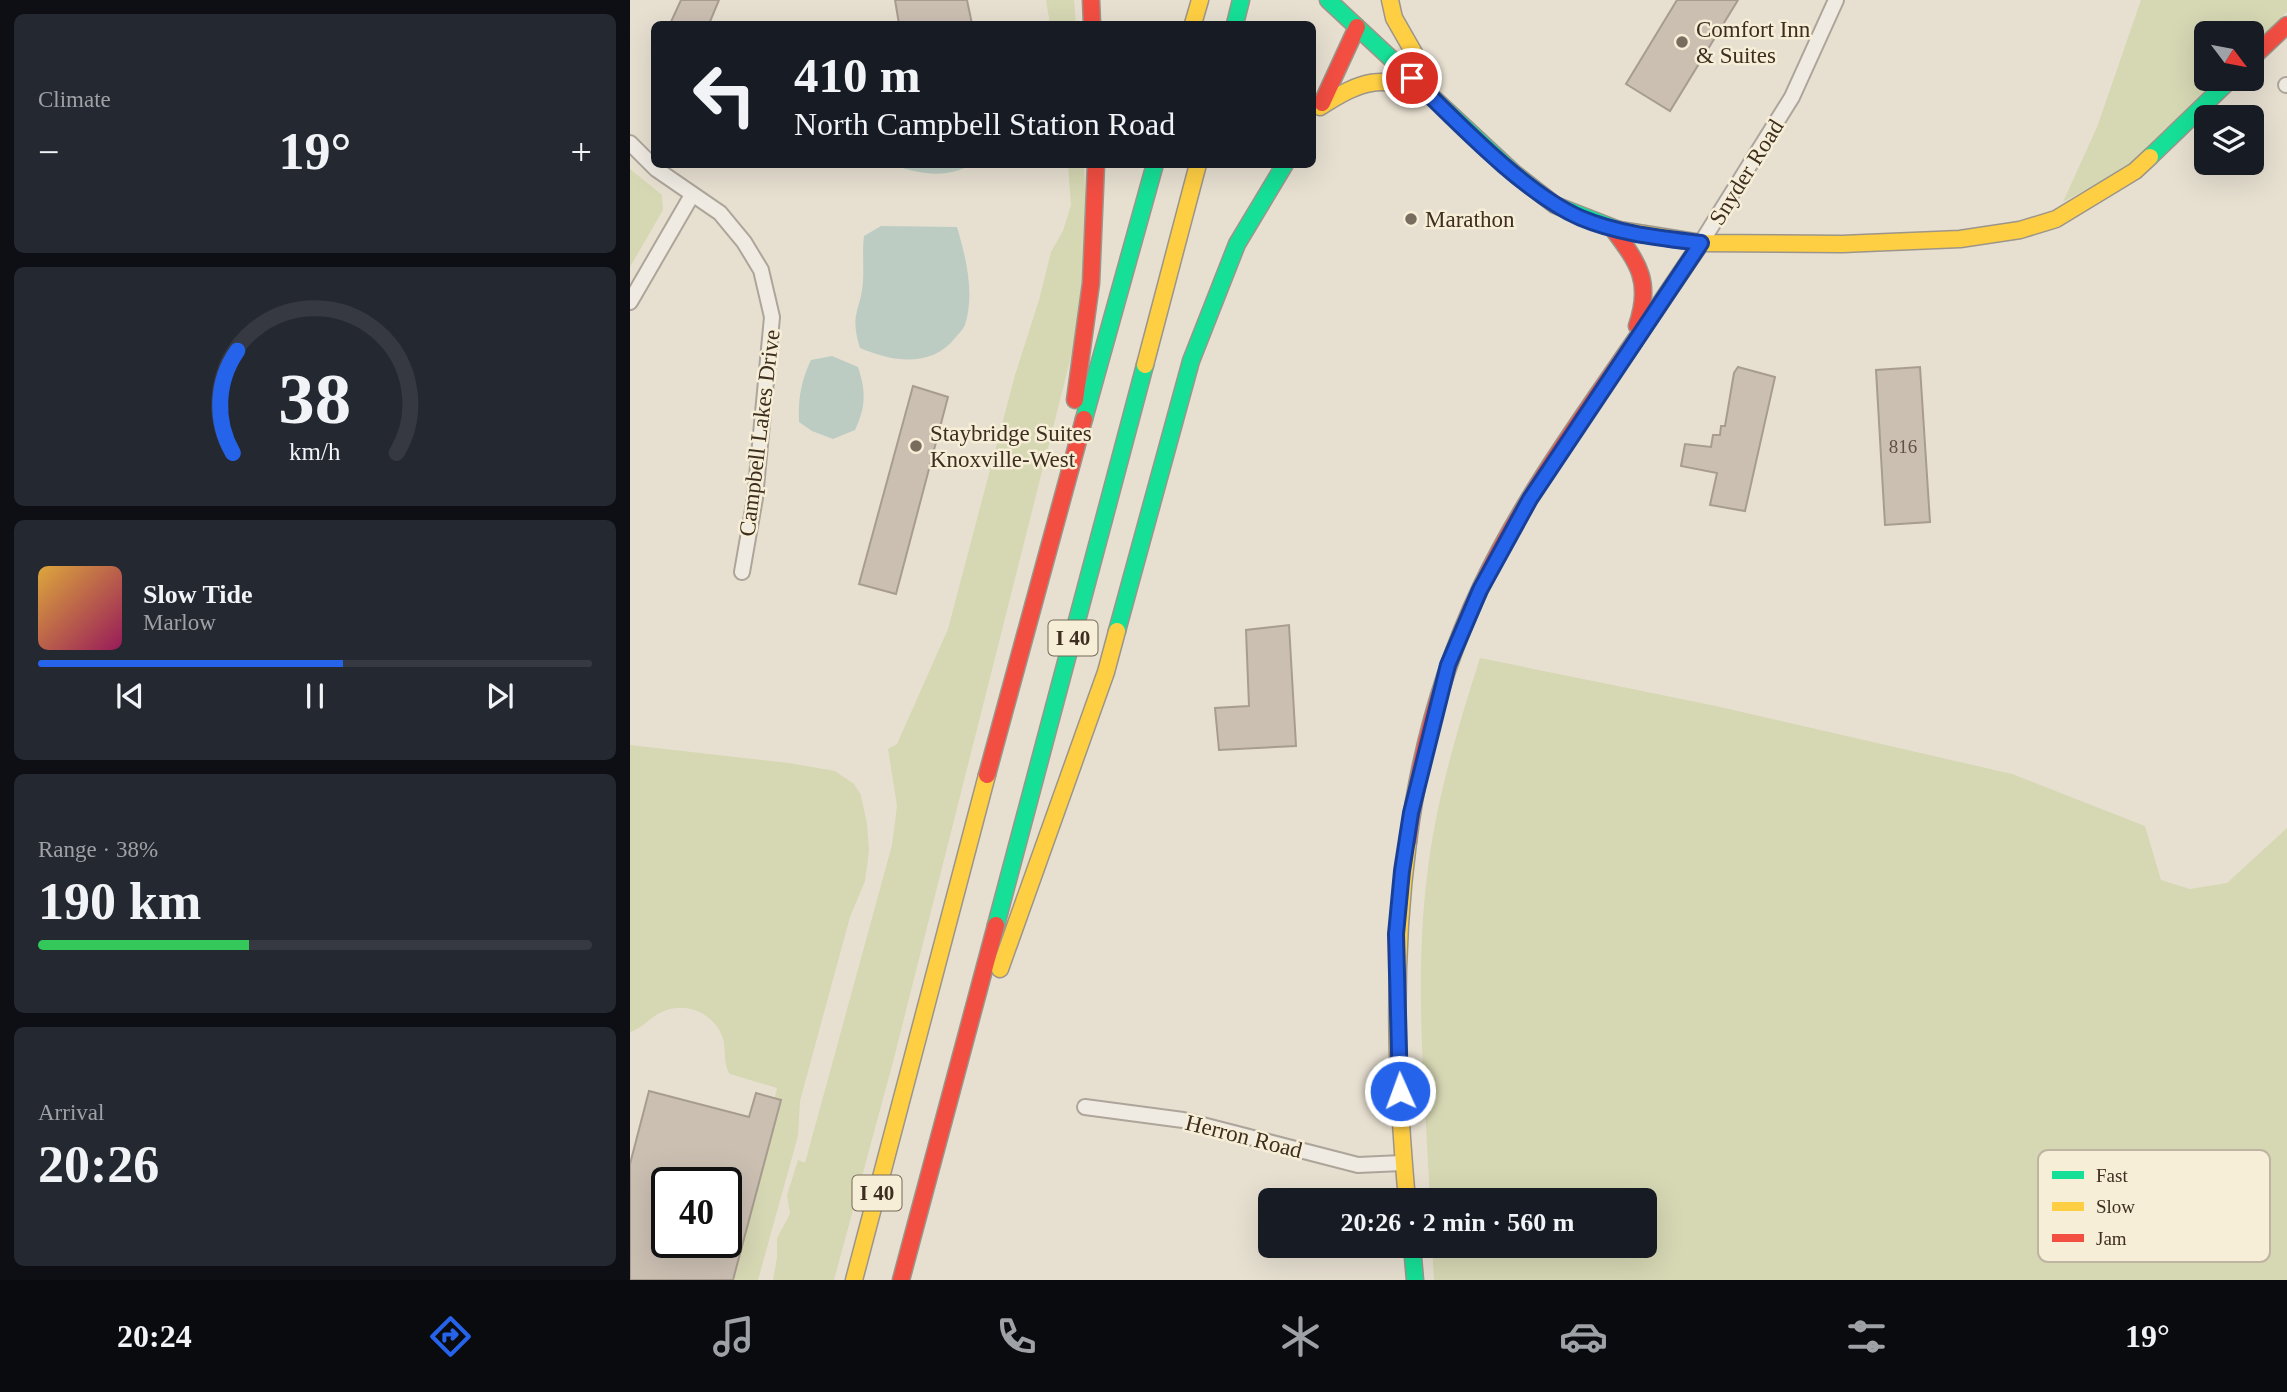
<!DOCTYPE html>
<html lang="en">
<head>
<meta charset="utf-8">
<style>
	:root { --surface:#171b24; --page:#242831; --text:#f1f3f6; --muted:#9ea1a6; --line:#363941; --accent:#2563eb }
	body { margin:0; font-family:Georgia,serif; background:var(--page); color:var(--text); height:100vh; display:flex; flex-direction:column; font-size:26px; white-space:nowrap }
	* { box-sizing:border-box; margin:0 }
	p { font-size:23px; color:var(--muted) }
	.icon { flex:none; width:38px; height:38px; fill:none; stroke:currentColor; stroke-width:2; stroke-linecap:round; stroke-linejoin:round }
	.map { position:relative; flex:1; overflow:hidden }
	.details { display:flex; flex-direction:column; gap:14px; padding:14px; background:#0d0f14; width:630px }
	.details>* { flex:none }
	.top-card { position:absolute; left:21px; top:21px; width:665px; height:147px; border-radius:10px; box-shadow:0 7px 28px #0002; background:#171b24; color:var(--text); overflow:hidden }
	.needle { width:46px; rotate:122deg }
	.buttons { position:absolute; left:1564px; top:21px; display:grid; gap:14px }
	.buttons a { display:grid; place-items:center; width:70px; height:70px; border-radius:10px; background:var(--surface); box-shadow:0 7px 28px #0002; font-size:35px }
	.speed { position:absolute; left:21px; top:1167px; display:flex; gap:14px; font-size:35px; font-weight:700; text-align:center }
	.speed>* { display:grid; place-content:center; width:91px; height:91px; border-radius:50%; background:var(--surface); box-shadow:0 7px 28px #0002; line-height:1 }
	.speed .limit { border:4px solid #111; border-radius:10px; background:#fff; color:#111 }
	.pin { position:absolute; display:grid; place-items:center; width:60px; height:60px; color:#fff; margin:-30px; border:4px solid #fff; border-radius:50%; box-shadow:0 2px 7px #0007 }
	.me { position:absolute; width:77px; margin:-38px; rotate:358deg; stroke-linejoin:round; filter:drop-shadow(0 0 5px #0008) }
	.turn { display:flex; align-items:center; gap:24px; height:147px; padding:0 28px; font-size:32px }
	.turn .icon { width:91px; height:91px; stroke-width:2.5 }
	.turn b { display:block; font-size:49px; line-height:60px }
	.big { font-size:52px; font-weight:700; line-height:1.1 }
	.details .widget { flex:1; display:flex; flex-direction:column; justify-content:center; gap:10px; min-width:0; padding:0 24px; border-radius:10px; background:var(--page) }
	.details .dial { align-items:center; gap:0 }
	.dial svg { height:182px; overflow:visible; fill:none; stroke:var(--line); stroke-width:7; stroke-linecap:round; text-anchor:middle }
	.dial text { fill:var(--text); stroke:none }
	.song { display:flex; align-items:center; gap:21px }
	.cover { width:84px; height:84px; border-radius:10px; background:linear-gradient(135deg,hsl(40 70% 55%),hsl(330 70% 35%)) }
	.played { height:7px; border-radius:4px; background:linear-gradient(90deg,var(--accent) 55%,var(--line) 55%) }
	.keys { display:flex; justify-content:space-around; direction:ltr }
	.heat { display:flex; justify-content:space-between; align-items:center; font-size:38px; direction:ltr }
	.charge { height:10px; border-radius:5px; background:linear-gradient(90deg,#34c759 38%,var(--line) 0) }
	.trip { position:absolute; left:628px; top:1188px; width:399px; height:70px; border-radius:10px; background:var(--surface); box-shadow:0 7px 28px #0002; font-weight:700; line-height:70px; text-align:center }
	.menu { display:flex; height:112px; justify-content:space-around; align-items:center; background:#090b0e; color:var(--muted) }
	.menu .icon { width:49px; height:49px }
	.menu .selected { color:var(--accent) }
	.menu b { font-size:32px; color:var(--text) }
	main { display:flex; flex:1; min-height:0 }
	.map>svg:first-child { display:block }
	.green { fill:#d6d7b3 }
	.water { fill:#bcccc2 }
	.building { fill:#cbbfb2; stroke:#a89c90; stroke-width:2; fill-rule:evenodd }
	.lines { fill:none; stroke-linecap:round; stroke-linejoin:round }
	.street-casing { stroke:#ada599; stroke-width:18 }
	.fast-casing { stroke:#9c958a; stroke-width:19 }
	.slow-casing { stroke:#9c958a; stroke-width:19 }
	.jam-casing { stroke:#9c958a; stroke-width:19 }
	.street { stroke:#efebe3; stroke-width:14 }
	.fast { stroke:#16e098; stroke-width:16 }
	.slow { stroke:#ffcf43; stroke-width:16 }
	.jam { stroke:#f24e42; stroke-width:16 }
	.route-casing { stroke:#184099; stroke-width:18 }
	.route { stroke:#2563eb; stroke-width:12 }
	.poi-dot { fill:#786c5e; stroke:#f7eed8; stroke-width:2.5 }
	.labels { text-anchor:middle; stroke-width:5; stroke-linejoin:round; paint-order:stroke }
	.number-label { font-size:19px; fill:#605244 }
	.shield { fill:#f7eed8; stroke:#756857; stroke-width:2 }
	.shield-label { font-size:21px; font-weight:bold; fill:#3d2e20 }
	.poi-label { font-size:23px; fill:#3d2e20; stroke:#f7eed8; text-anchor:start }
	.street-label { font-size:23px; fill:#3d2e20; stroke:#f7eed8 }
	.key { fill:#f7eed8; stroke:#bfb4a1; stroke-width:2 }
	.key-label { font-size:19px; fill:#3d2e20 }
</style>
</head>
<body>
<main>
<section class="details">
<div class="widget"><p>Climate</p>
<div class="heat"><a>−</a><b class="big">19°</b><a>+</a></div>
</div>
<div class="widget dial"><svg viewBox="0 0 100 80">
<path d="M14 69A42 42 0 1 1 86 69"/>
<path d="M14 69A42 42 0 0 1 16 24" stroke="#2563eb"/>
<text x="50" y="56" font-size="32" font-weight="700">38</text>
<text x="50" y="72" font-size="11">km/h</text>
</svg></div>
<div class="widget">
<div class="song"><i class="cover"></i><div><b>Slow Tide</b><p>Marlow</p></div></div>
<div class="played"></div>
<div class="keys"><svg class="icon" aria-label="previous" viewBox="0 0 24 24"><path d="M18 5L8 12l10 7zM5 5v14"/></svg><svg class="icon" aria-label="pause" viewBox="0 0 24 24"><path d="M8 5v14M16 5v14"/></svg><svg class="icon" aria-label="next" viewBox="0 0 24 24"><path d="M6 5l10 7-10 7zM19 5v14"/></svg></div>
</div>
<div class="widget"><p>Range · 38%</p><b class="big">190 km</b><div class="charge"></div></div>
<div class="widget"><p>Arrival</p><b class="big">20:26</b></div>
</section>
<div class="map">
<svg width="1657" height="1280" viewBox="0 0 1657 1280">
	<rect width="100%" height="100%" fill="#e7e0d1"/>
	<path class="green" d="M416,0H444L446,24H420Z
		M1511,0H1657V12L1622,46V33H1577V79H1590L1506,162L1433,202L1467,127Z
		M438,165H454L456,222L449,325L263,1062L204,1280H143L147,1258V1238L160,1214L157,1195L168,1160L175,1163L262,845L267,806L258,749L267,744L318,629L385,375L409,300L421,252L433,231L441,205Z
		M0,169L32,195L33,210L0,267Z
		M850,658L1086,706L1382,774L1515,826L1531,880L1560,889L1597,883L1657,828V1280H804L802,1246H1015V1200H800C795,1092 784,983 797,876C806,800 827,730 850,658Z
		M0,745L159,763L205,771L224,784L231,795L237,824L239,851L235,881L220,917L170,1101L168,1136L128,1280H103L151,1100L145,1097L147,1088L100,1074C92,1063 97,1048 92,1036C83,1013 56,1001 32,1012C20,1017 13,1028 0,1032Z"/>
	<path class="water" d="M263,165H341C314,179 291,174 263,165Z
		M251,226L327,227C336,258 345,293 335,325C333,329 329,334 325,338C301,368 263,362 230,348C219,312 231,312 233,281C234,266 232,252 234,236Z
		M202,356L228,367C236,391 236,407 225,430L203,439L182,431L169,422C168,399 171,381 181,360Z"/>
	<path class="building" d="M51,0H89L79,24H40Z
		M265,0H337L342,24H269Z
		M1047,0H1108L1040,111L996,84Z
		M1108,367L1145,377L1115,511L1080,505L1087,473L1051,466L1055,444L1081,447L1083,435H1090L1091,426H1095L1104,373Z
		M1290,367L1300,522L1255,525L1246,370Z
		M283,386L318,397L266,594L229,584Z
		M659,625L666,746L589,750L585,708L619,706L616,630Z
		M19,1091L119,1117L126,1093L151,1100L103,1280H0V1164ZM37,1183H96V1242H37Z"/>
	<g class="lines">
		<g class="street-casing">
			<path id="street" d="M1656,85H1657
				M0,143L26,169L90,213L114,242L131,270L142,317L125,498L112,572
				M1071,243L1162,97L1206,0
				M0,302L62,195
				M455,1107L553,1120L728,1165L772,1163"/>
		</g>
		<g class="fast-casing">
			<path id="fast" d="M698,0L884,173L925,205L989,230
				M605,24L611,0
				M1520,157L1601,79
				M1006,339L1071,243
				M454,419L525,164
				M487,631L561,361L607,244L655,164
				M366,925L515,365
				M782,1246L785,1280"/>
		</g>
		<g class="slow-casing">
			<path id="slow" d="M760,0L764,18L788,60L798,93
				M563,24L570,0
				M690,107C732,80 751,74 798,93
				M989,230L1071,243L1212,244L1330,239L1390,230L1426,219L1505,171L1520,157
				M515,365L568,164
				M370,969L476,672L487,631
				M777,1200C766,1080 762,962 778,842
				M224,1280L357,775"/>
		</g>
		<g class="jam-casing">
			<path id="jam" d="M461,0L462,24
				M1622,58L1657,25
				M692,103L727,27
				M983,229C1009,264 1022,282 1007,326
				M445,400L461,283L466,164
				M357,775L454,419
				M778,842C789,755 813,667 851,587C893,499 951,419 1006,339
				M271,1280L366,925"/>
		</g>
		<use href="#street" class="street"/>
		<use href="#fast" class="fast"/>
		<use href="#slow" class="slow"/>
		<use href="#jam" class="jam"/>
	</g>
	<g class="lines">
		<g class="route-casing">
			<path id="route" d="M770,1091L766,934L772,871L781,813L818,665L850,590L900,499L1071,243C1031,238 989,234 951,218C895,194 827,122 782,78"/>
		</g>
		<use href="#route" class="route"/>
	</g>
	<g class="poi-dot">
		<circle cx="1052" cy="42" r="7"/>
		<circle cx="781" cy="219" r="7"/>
		<circle cx="286" cy="446" r="7"/>
	</g>
	<g class="labels">
		<g class="number-label">
			<text x="1273" y="453">816</text>
		</g>
		<g class="shield">
			<rect x="418.5" y="620.5" width="49" height="35" rx="5"/>
			<rect x="222.5" y="1175.5" width="49" height="35" rx="5"/>
		</g>
		<g class="shield-label">
			<text x="443" y="645">I 40</text>
			<text x="247" y="1200">I 40</text>
		</g>
		<g class="poi-label">
			<text x="1066" y="37">Comfort Inn<tspan x="1066" dy="26">&amp; Suites</tspan></text>
			<text x="795" y="227">Marathon</text>
			<text x="300" y="441">Staybridge Suites<tspan x="300" dy="26">Knoxville-West</tspan></text>
		</g>
		<g class="street-label">
			<text transform="translate(1116 172) rotate(-58)" y="8">Snyder Road</text>
			<text transform="translate(129 433) rotate(-83)" y="8">Campbell Lakes Drive</text>
			<text transform="translate(614 1136) rotate(14)" y="8">Herron Road</text>
		</g>
	</g>
	<rect x="1408" y="1150" width="232" height="112" rx="10" class="key"/>
	<rect x="1422" y="1171" width="32" height="8" fill="#16e098"/>
	<rect x="1422" y="1202" width="32" height="9" fill="#ffcf43"/>
	<rect x="1422" y="1234" width="32" height="8" fill="#f24e42"/>
	<g class="key-label">
		<text x="1466" y="1182">Fast</text>
		<text x="1466" y="1213">Slow</text>
		<text x="1466" y="1245">Jam</text>
	</g>
</svg>
<div class="buttons">
<a><svg class="needle" viewBox="-14 -14 28 28"><path d="M0-13l5 13h-10z" fill="#e53935"/><path d="M0 13l5-13h-10z" fill="#9ea1a6"/></svg></a>
<a><svg class="icon" aria-label="layers" viewBox="0 0 24 24"><path d="M12 4l9 5-9 5-9-5zM3 14l9 5 9-5"/></svg></a>
</div>
<div class="speed"><div class="limit">40</div></div>
<div class="pin" style="left:782px;top:78px;background:#d93025"><svg class="icon" aria-label="arrive" viewBox="0 0 24 24"><path d="M6 21V4h12l-3 4 3 4H6"/></svg></div>
<svg class="me" style="left:770px;top:1091px" viewBox="-20 -20 40 40"><circle r="17" fill="#2563eb" stroke="#fff" stroke-width="3"/><path d="M0-11L8 9 0 5-8 9z" fill="#fff"/></svg>
<div class="trip">20:26 · 2 min · 560 m</div>
<div class="top-card">
<div class="turn"><svg class="icon" aria-label="left" viewBox="0 0 24 24"><path d="M17 20v-9H6M10 6l-5 5 5 5"/></svg><div><b>410 m</b>North Campbell Station Road</div></div>
</div>
</div>
</main>
<nav class="menu">
<b>20:24</b>
<svg class="icon selected" aria-label="directions" viewBox="0 0 24 24"><path d="M12 3l9 9-9 9-9-9zM9 14v-3h6M13 9l2 2-2 2"/></svg>
<svg class="icon" aria-label="music" viewBox="0 0 24 24"><path d="M9 18V5l10-2v13"/><circle cx="6" cy="18" r="3"/><circle cx="16" cy="16" r="3"/></svg>
<svg class="icon" aria-label="phone" viewBox="0 0 24 24"><path d="M5 4h4l2 5-3 2q2 4 5 5l2-3 5 2v4C11 20 4 13 5 4z"/></svg>
<svg class="icon" aria-label="climate" viewBox="0 0 24 24"><path d="M12 3v18M4 7l16 10M4 17L20 7"/></svg>
<svg class="icon" aria-label="car" viewBox="0 0 24 24"><path d="M5 17H2v-5l4-1 3-4h7l3 4 3 1v5h-3M9 17h6M6 11h13"/><circle cx="7" cy="17" r="2"/><circle cx="17" cy="17" r="2"/></svg>
<svg class="icon" aria-label="filters" viewBox="0 0 24 24"><path d="M4 7h16M4 17h16"/><circle cx="9" cy="7" r="2"/><circle cx="15" cy="17" r="2"/></svg>
<b>19°</b>
</nav>
</body>
</html>
